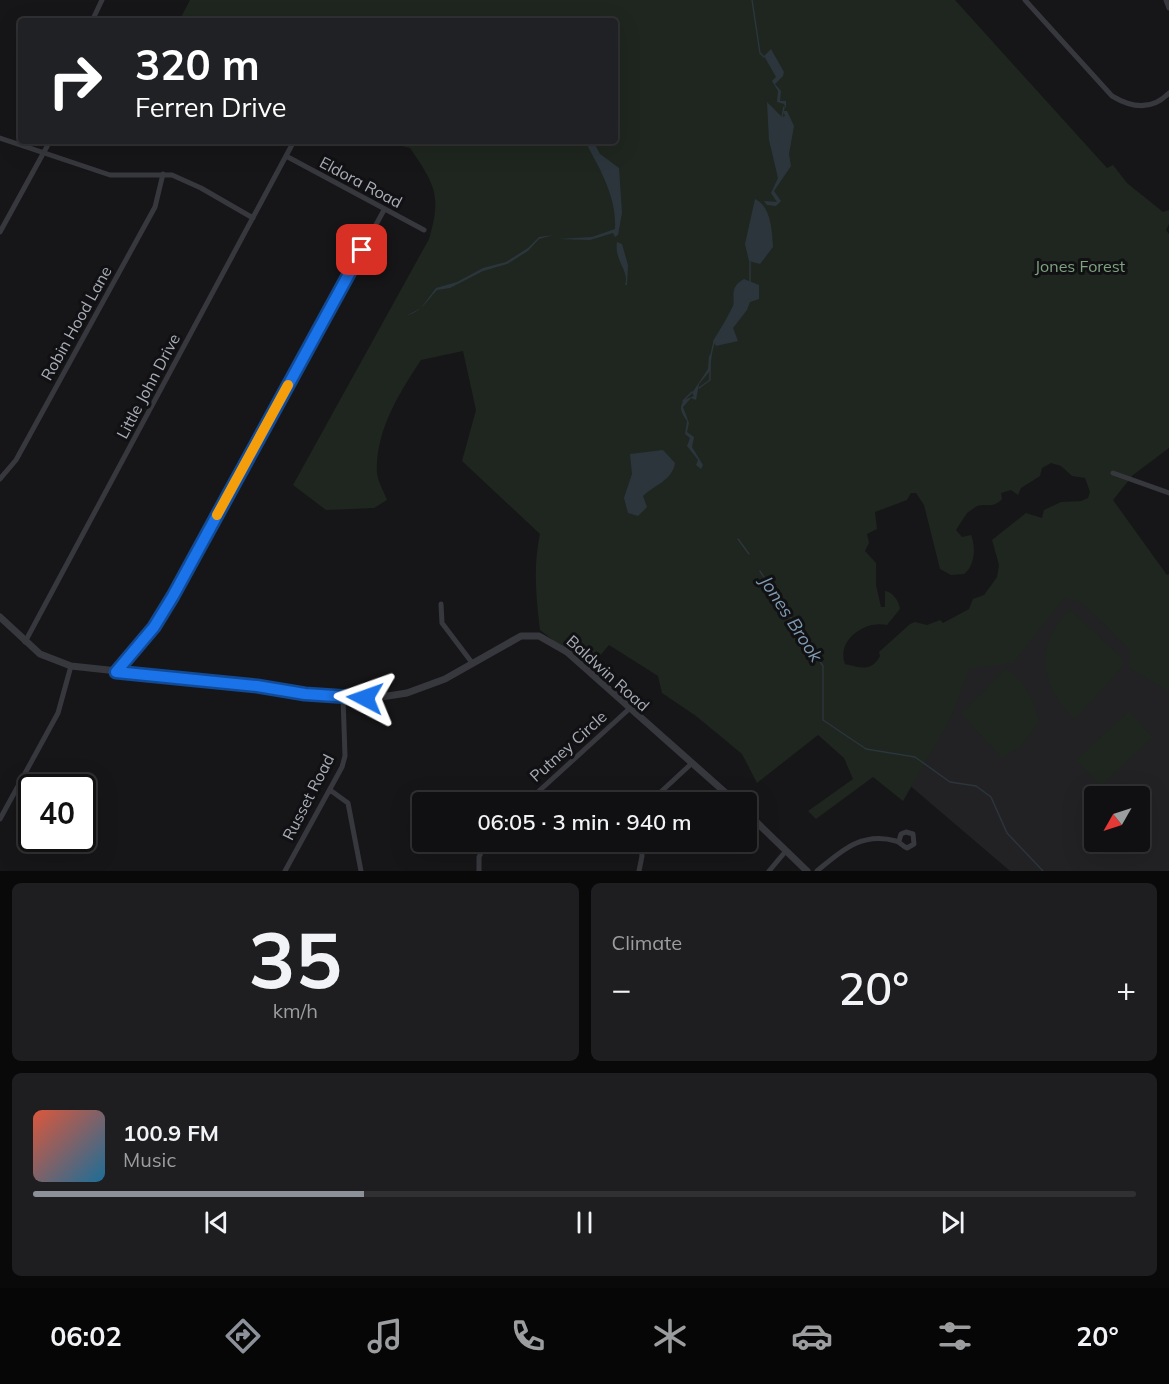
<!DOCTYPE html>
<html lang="en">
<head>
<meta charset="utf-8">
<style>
	:root { --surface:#101012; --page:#1e1e20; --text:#f1f3f6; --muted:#9c9d9f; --line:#303032; --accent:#8c9099 }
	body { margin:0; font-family:Mulish,sans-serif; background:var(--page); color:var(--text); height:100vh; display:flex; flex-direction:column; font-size:22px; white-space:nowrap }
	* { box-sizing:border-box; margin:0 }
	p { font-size:20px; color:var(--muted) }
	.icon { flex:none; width:33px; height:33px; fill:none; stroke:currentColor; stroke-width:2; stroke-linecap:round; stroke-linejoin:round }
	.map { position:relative; height:871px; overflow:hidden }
	.panel { display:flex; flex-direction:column; gap:12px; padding:12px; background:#09090a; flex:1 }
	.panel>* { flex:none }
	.hud { position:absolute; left:18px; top:18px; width:600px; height:126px; border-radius:6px; box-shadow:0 6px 24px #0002,0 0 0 2px var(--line); background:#202124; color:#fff; overflow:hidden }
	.needle { width:39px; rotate:231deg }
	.tools { position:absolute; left:1084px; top:786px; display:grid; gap:12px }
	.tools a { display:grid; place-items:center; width:66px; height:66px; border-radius:6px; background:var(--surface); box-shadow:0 6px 24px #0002,0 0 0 2px var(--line); font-size:30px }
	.speed { position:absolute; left:18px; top:774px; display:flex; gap:12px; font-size:30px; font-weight:700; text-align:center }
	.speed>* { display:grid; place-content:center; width:78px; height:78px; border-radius:50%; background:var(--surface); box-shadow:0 6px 24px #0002,0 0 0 2px var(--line); line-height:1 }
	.speed .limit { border:3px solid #111; border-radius:9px; background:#fff; color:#111 }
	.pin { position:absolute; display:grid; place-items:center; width:51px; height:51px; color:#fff; margin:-26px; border-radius:12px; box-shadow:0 3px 9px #0006 }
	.me { position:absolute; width:66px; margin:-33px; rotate:274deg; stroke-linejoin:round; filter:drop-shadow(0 0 4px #0008) }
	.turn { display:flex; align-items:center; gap:21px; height:126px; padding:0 18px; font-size:27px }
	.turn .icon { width:78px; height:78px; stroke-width:2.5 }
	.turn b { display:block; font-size:42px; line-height:51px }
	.big { font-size:45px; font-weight:600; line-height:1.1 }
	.panel .card { flex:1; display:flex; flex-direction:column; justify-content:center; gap:9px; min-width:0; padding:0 21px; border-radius:9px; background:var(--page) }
	.panel .dial { align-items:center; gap:0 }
	.dial b { font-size:78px; line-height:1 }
	.song { display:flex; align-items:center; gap:18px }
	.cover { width:72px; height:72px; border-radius:9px; background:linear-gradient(135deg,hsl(10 70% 55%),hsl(200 70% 35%)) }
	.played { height:6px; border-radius:3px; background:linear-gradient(90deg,var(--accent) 30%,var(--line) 30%) }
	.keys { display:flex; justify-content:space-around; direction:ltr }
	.heat { display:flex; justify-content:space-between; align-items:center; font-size:33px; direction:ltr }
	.panel .tiles { flex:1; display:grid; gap:12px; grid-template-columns:1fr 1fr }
	.card:last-child { grid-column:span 2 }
	.trip { position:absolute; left:412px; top:792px; width:345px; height:60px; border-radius:6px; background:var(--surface); box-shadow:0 6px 24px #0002,0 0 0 2px var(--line); font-weight:600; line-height:60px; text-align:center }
	.tab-bar { display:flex; height:96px; justify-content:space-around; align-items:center; background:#060607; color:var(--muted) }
	.tab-bar .icon { width:42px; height:42px }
	.tab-bar .selected { color:var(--accent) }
	.tab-bar b { font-size:27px; color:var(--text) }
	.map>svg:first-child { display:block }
	.built { fill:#222225; fill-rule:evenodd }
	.green { fill:#1e261f; fill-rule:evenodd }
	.water { fill:#2c353c }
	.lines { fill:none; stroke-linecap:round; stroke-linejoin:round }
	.stream { stroke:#2c353c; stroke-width:1.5 }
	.minor { stroke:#37383d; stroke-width:5 }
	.tertiary { stroke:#37383d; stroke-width:7 }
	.route-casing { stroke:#114b97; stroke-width:15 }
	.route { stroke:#1a73e8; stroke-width:10 }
	.slow { stroke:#f59e0b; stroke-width:10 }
	.labels { text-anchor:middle; stroke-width:6; stroke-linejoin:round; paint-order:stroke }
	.street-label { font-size:16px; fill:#a8adb8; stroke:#111113 }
	.park-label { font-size:16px; fill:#7fa381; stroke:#111113 }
	.water-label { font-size:18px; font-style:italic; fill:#7f9bb3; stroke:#111113 }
</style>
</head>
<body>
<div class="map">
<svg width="1169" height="871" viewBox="0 0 1169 871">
	<rect width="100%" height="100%" fill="#161618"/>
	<path class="built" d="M1061,541L1169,587V871H1010L880,760ZM1095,796H1140V842H1095Z"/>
	<path class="green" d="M190,0H955L1107,168L1113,165L1127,183L1163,212L1169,210V224L1166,230L1169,234V448L1133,475L1113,500L1167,575L1169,574V692L1130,668L1129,649L1082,603L1065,597L1013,663L969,669L951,718L903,801L873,777L816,819L808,811L853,779L844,758L818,735L757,783L742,754L696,716L662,693L658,676L609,645L589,669L540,630C536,597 533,567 540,534L462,461L476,410L463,351L421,360C399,393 375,432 377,473C378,482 384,492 387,500L374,508L326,510L293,485L429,239C442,195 435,185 410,148L380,141H615V21H179ZM1051,463L1061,466L1072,476L1085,478L1090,492L1088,498L1081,501L1061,502L1044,510L1042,518L1026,513L992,540L999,565L997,577L984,595L973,599L969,609L943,623L940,620L927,625L915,622L910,624L879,652L880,656C871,673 859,667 845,664C836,640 865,620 887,625L900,609C899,601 893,592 885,591V607H881L876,585V563L865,551L869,543L867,534L877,529L875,512L907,500L911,493H916L924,505L940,569L951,575L964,574C975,566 976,547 971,535L962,537L956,530L967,513L977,506C987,503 993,509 1002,499L1001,493L1011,490L1018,495L1021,488L1040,476L1042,468Z
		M1070,610L1122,658V667L1075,719C1041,690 1033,642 1070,610Z
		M1006,668C1025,683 1034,698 1039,722L1020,747L1002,758L961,714Z
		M1129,711L1153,737L1101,786L1076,760Z"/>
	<path class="water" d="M771,49L784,72L783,76L775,84L781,91L780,101H786V108L784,104L777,102L778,91L772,81L776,77L764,56Z
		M767,102L782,117L785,116L783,111H787L794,126L789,154L791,166L774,191L781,201L776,206L767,205L764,201L777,202L771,193L778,178L769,140Z
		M585,141H593L600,154L619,168L622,213L618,235L615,237L613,233L590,240L557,239L592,237L615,229C617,196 599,168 585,141Z
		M755,199C771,206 772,231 773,247L760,264L749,261L745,244Z
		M554,235L539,239L528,251L507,264L483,271L450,288L437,290C426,302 422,311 406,316L421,308L436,288L457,282L483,268L506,262L528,248L539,237Z
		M617,242L622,244L628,265L627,285H625C630,271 614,261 617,242Z
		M744,279L759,285V299L750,302L747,310L733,328L738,341L716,346L713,341C720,330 727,318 732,308C737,300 727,288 744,279Z
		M712,353L710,371L699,384L696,400L691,398L683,407L689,423L687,432L694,437L692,447L703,465L701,469L696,465L698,460L687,446L690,438L685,434L687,421C682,413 678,409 684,400L694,396L692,393L708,369L709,356Z
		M663,450L675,463C672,481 654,485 643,496L647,507L638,516L628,513L624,498L632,474L630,454Z"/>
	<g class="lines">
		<path class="stream" d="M752,0L760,53L764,57
			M782,117L784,107
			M750,283V261
			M711,355L714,342
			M699,388L710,380V365
			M683,401L692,392
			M738,539L749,554
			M760,571L823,666V720L866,749L915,757L950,782L976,786L991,797L1007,833L1043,871"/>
		<path class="minor" d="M1025,0L1112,96C1132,108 1152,111 1169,93
			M1166,0L1169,8
			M92,21L102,0
			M0,138L110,175H172L201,188L253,218
			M286,156L424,230
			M0,232L50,141
			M1113,473L1169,493
			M0,479L16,460L155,207L163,174
			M441,604L442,623L473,664
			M25,642L294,141
			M117,672L154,627L173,596L384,210
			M330,790L348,803L361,871
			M527,802L629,709
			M650,802L691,764
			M0,819L58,713L71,666
			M285,871L342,767L345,756L343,697
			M479,871V857L486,842
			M639,871L642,856L641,842
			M769,871L785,852
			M817,871C841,851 862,831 896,841C900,842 902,846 907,848L914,844L913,834L906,832L901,834L899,841"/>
		<path class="tertiary" d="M0,617L40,654L71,666L257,686L305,694L375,698L407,693L445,679L521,636H539L567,652L736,802
			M747,813L807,871"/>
	</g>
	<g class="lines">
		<g class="route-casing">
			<path id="route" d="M362,250L173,596L154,627L116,672L257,686L305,694L365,698"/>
		</g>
		<use href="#route" class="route"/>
		<path class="slow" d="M217,515L288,385"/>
	</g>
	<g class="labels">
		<g class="street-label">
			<text transform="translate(361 182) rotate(28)" y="6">Eldora Road</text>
			<text transform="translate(76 323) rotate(-61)" y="6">Robin Hood Lane</text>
			<text transform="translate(148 386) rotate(-62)" y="6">Little John Drive</text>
			<text transform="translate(608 673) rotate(42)" y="6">Baldwin Road</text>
			<text transform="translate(568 746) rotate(-42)" y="6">Putney Circle</text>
			<text transform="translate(308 797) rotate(-63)" y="6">Russet Road</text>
		</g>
		<g class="park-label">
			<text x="1080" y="272">Jones Forest</text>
		</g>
		<g class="water-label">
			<text transform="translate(791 619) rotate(57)" y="6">Jones Brook</text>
		</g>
	</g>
</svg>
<div class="tools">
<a><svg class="needle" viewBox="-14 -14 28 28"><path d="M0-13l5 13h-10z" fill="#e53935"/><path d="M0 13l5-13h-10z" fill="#9c9d9f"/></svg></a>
</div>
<div class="speed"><div class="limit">40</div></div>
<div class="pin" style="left:362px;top:250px;background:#d93025"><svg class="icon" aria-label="arrive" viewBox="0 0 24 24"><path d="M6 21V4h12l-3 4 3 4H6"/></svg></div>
<svg class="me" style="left:365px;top:698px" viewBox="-20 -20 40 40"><path d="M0-17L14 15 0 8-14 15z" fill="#1a73e8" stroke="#fff" stroke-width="4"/></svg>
<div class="trip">06:05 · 3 min · 940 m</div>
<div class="hud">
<div class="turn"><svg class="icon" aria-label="right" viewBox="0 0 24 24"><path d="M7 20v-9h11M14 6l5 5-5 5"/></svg><div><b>320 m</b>Ferren Drive</div></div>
</div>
</div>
<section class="panel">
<div class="tiles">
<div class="card dial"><b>35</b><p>km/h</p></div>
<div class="card"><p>Climate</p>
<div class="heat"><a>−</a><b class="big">20°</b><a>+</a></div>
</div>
<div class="card">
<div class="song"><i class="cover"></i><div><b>100.9 FM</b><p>Music</p></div></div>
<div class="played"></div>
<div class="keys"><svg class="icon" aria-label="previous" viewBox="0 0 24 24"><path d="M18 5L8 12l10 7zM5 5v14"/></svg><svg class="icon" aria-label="pause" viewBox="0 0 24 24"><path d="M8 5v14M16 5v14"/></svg><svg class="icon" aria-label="next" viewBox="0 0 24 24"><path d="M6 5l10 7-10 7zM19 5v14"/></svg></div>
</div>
</div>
</section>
<nav class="tab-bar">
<b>06:02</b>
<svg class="icon selected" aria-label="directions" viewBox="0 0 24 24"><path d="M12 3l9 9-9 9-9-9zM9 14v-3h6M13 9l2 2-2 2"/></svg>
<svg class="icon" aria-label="music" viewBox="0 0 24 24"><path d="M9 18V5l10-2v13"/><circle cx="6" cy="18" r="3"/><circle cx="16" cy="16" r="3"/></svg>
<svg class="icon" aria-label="phone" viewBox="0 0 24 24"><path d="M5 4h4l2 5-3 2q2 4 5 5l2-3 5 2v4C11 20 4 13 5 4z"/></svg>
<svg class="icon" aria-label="climate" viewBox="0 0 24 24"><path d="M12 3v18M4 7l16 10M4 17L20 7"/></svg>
<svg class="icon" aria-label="car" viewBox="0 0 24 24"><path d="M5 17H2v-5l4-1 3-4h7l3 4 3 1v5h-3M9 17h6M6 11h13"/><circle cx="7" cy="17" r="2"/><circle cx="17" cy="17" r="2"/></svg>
<svg class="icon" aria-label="filters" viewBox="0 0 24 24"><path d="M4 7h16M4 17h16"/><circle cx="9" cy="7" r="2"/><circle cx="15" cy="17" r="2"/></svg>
<b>20°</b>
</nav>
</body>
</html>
